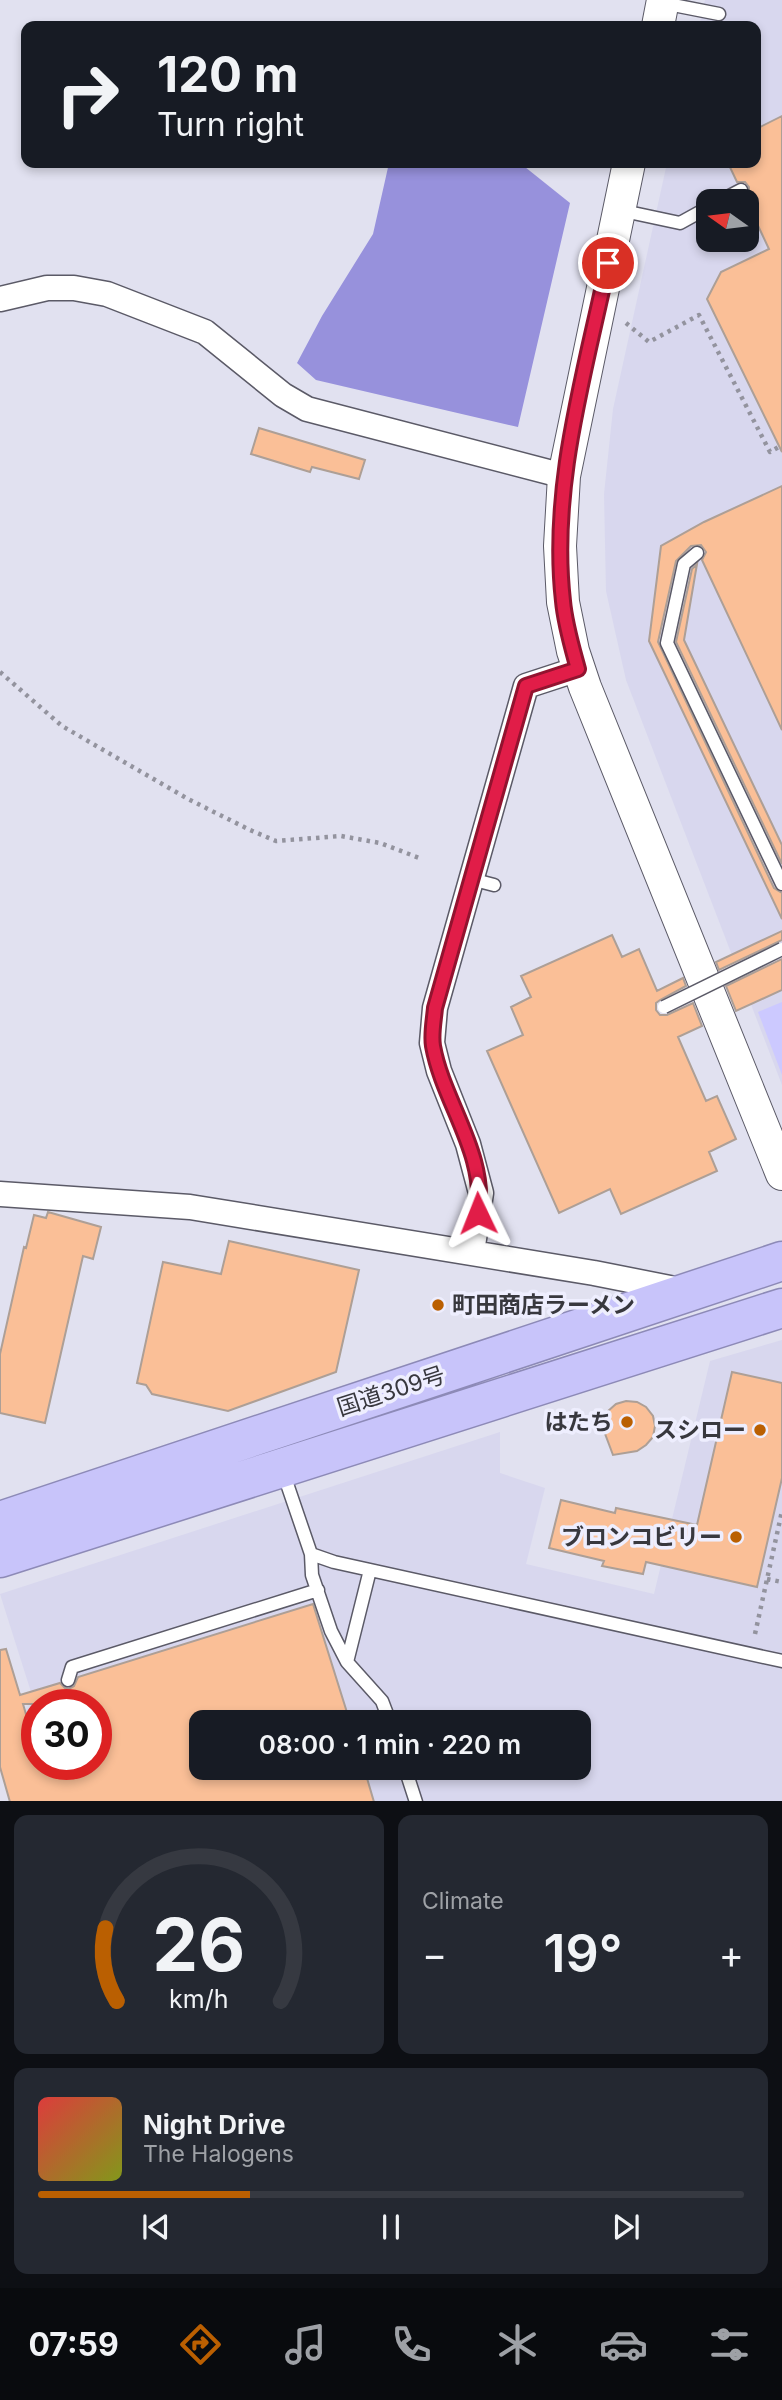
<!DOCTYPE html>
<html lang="en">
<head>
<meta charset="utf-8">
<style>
	:root { --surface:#171b24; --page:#242831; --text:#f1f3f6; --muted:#9ea1a6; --line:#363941; --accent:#ba5f01 }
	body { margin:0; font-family:Inter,"Noto Sans JP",sans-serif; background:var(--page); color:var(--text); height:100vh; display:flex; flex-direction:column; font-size:26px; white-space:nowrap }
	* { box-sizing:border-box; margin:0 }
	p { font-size:23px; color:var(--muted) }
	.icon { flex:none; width:38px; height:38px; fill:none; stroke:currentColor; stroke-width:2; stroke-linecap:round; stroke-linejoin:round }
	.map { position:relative; height:1801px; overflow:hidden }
	.panel { display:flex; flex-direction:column; gap:14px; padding:14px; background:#0d0f14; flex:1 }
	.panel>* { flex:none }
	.banner { position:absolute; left:21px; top:21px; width:740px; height:147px; border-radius:14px; box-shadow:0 4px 10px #0003; background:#171b24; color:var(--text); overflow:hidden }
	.needle { width:46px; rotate:284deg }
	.tools { position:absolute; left:696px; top:189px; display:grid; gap:14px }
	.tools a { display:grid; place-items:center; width:63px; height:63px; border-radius:14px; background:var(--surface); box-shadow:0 4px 10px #0003; font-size:35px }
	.speed { position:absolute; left:21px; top:1689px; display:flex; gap:14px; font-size:35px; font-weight:700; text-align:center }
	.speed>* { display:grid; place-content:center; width:91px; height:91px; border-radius:50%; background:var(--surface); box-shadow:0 4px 10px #0003; line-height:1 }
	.speed .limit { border:10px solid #d22; background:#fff; color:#111 }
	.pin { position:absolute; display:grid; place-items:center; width:60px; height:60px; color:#fff; margin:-30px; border:4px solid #fff; border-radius:50%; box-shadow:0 2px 7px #0007 }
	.me { position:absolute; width:77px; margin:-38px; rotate:358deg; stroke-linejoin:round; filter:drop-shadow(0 0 5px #0008) }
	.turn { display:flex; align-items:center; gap:24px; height:147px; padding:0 21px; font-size:32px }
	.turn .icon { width:91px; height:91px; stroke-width:2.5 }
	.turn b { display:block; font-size:49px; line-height:60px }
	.big { font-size:52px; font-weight:600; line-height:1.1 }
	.panel .card { flex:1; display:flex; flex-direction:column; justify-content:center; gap:10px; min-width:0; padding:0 24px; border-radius:14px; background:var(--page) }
	.panel .dial { align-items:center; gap:0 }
	.dial svg { height:182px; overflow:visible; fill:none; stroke:var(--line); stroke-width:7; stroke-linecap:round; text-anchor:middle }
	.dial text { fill:var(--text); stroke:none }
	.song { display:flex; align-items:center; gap:21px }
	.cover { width:84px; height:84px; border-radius:10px; background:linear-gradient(135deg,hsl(0 70% 55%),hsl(70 70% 35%)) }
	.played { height:7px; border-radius:4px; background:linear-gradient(90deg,var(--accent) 30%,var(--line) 30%) }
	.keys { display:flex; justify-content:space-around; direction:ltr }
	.heat { display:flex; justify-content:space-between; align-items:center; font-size:38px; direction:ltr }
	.panel .tiles { flex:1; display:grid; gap:14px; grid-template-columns:1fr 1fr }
	.card:last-child { grid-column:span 2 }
	.trip { position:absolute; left:189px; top:1710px; width:402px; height:70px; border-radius:14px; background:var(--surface); box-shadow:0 4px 10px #0003; font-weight:600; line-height:70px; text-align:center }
	.menu { display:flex; height:112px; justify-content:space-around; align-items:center; background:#090b0e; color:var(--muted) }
	.menu .icon { width:49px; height:49px }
	.menu .selected { color:var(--accent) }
	.menu b { font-size:32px; color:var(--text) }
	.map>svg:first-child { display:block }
	.built { fill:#d8d7ee; fill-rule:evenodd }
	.green { fill:#ccc9ff }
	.water { fill:#9791dc }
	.building { fill:#fabf97; stroke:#ad9f96; stroke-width:2; fill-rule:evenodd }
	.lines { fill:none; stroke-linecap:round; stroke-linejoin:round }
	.service-casing { stroke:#5b5a67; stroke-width:15 }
	.minor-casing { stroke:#5b5a67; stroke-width:27 }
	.tertiary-casing { stroke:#5b5a67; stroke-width:34 }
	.trunk-casing { stroke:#8d8ab7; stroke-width:41 }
	.path { stroke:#93939e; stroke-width:4.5; stroke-dasharray:3.5 5; stroke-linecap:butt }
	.service { stroke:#fff; stroke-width:12 }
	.minor { stroke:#fff; stroke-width:24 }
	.tertiary { stroke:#fff; stroke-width:32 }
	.trunk { stroke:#c8c4fa; stroke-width:38 }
	.service-bridge-casing { stroke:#5b5a67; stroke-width:15; stroke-linecap:butt }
	.service-bridge { stroke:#fff; stroke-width:12 }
	.route-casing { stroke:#92132f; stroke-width:18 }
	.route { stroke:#e11d48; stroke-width:12 }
	.poi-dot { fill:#ba5f01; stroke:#eeeefe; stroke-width:2.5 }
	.labels { text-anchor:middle; stroke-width:7; stroke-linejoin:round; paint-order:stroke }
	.poi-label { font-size:23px; font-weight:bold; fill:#38383e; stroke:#eeeefe; text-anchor:end }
	.street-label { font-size:23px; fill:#38383e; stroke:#eeeefe }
</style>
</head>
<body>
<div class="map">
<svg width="782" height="1802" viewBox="0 0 782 1802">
	<rect width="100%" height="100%" fill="#e1e1f0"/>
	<path class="built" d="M705,0H782V1085L626,680L606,591L604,494L613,409L667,163H756V26H699ZM709,201H747V240H709Z
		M782,1340V1801H66L96,1764V1704H37V1711L0,1594L500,1432V1473L545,1488L526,1564L654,1594L710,1361ZM201,1722H579V1768H201Z"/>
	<path class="green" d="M782,1002V1075L758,1012Z"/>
	<path class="water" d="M389,163H520L570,203L518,427L316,380L297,363L322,316L373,234Z"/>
	<path class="building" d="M782,116V452L707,299L721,272L769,249L745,198L749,194V187L745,182H737L728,163H756V129Z
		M259,428L365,460L359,479L312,467L310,472L251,454Z
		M782,486V730L702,560L706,552L701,545L691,546L676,561L658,642L774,888L782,893V919L649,641L661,546L704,522Z
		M697,564L684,640L782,845V864L676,642L692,569Z
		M782,931V940L719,970L716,962Z
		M612,935L622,957L639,949L657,991L683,978L686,986L660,1000L656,1003V1010L660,1015H667L693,1003L702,1026L678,1037L706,1101L717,1096L736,1139L709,1152L717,1171L621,1214L610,1189L559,1213L487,1051L523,1035L511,1007L531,997L521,976Z
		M782,959V990L736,1011L726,986Z
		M48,1212L101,1227L93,1259L83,1256L45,1423L0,1413V1354L24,1247L26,1248L34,1215L46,1218Z
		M229,1241L359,1270L336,1372L228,1411L152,1394L146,1385L137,1383L163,1262L221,1274Z
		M732,1372L782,1383V1478L757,1587L646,1562L643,1574L602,1566L604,1561L549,1548L561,1500L615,1513L616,1508L697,1525Z
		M626,1401L637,1402L646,1407L653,1416L655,1426L653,1437L646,1445L637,1451L613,1455L604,1431V1421L608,1411L616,1404Z
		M313,1604L350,1722H201V1768H364L374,1802H10L0,1767V1650L6,1649L20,1695L60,1683L65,1688L69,1689L74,1686L78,1677ZM23,1704H96V1764H37V1752Z"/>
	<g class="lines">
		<g class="service-casing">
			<path id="service" d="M663,3L719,14
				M720,201L741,190
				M619,210L680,223L709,207
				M697,553L684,564L667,643L782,884
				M471,879L494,885
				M283,1472L311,1554L312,1575L331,1631L347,1662
				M311,1554L334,1562L782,1661
				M370,1570L347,1662L382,1701L390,1722
				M68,1680L72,1667L318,1590
				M405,1768L416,1802"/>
		</g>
		<g class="minor-casing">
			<path id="minor" d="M0,299L47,288H74L107,294L205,332L283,395L307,409L564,476
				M0,1194L190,1207L594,1273L685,1291
				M472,1252L481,1193L468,1144L439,1071L432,1043L435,1008L526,686L578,669"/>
		</g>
		<g class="tertiary-casing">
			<path id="tertiary" d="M658,26L663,0
				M629,163L564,476L560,546L563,602L573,651L585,687L782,1174"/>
		</g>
		<g class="trunk-casing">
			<path id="trunk" d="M0,1521L782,1261
				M0,1558L782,1308"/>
		</g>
		<path class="path" d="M626,323L649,342L699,315L770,452L782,445
			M0,672L62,726L188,799L250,830L276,841L341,836L380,843L422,859
			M767,1579L782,1582
			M755,1634L782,1511"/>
		<use href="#service" class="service"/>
		<use href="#minor" class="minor"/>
		<use href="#tertiary" class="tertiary"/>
		<use href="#trunk" class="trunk"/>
		<g class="service-bridge-casing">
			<path id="service-bridge" d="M664,1007L782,949"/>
		</g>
		<use href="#service-bridge" class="service-bridge"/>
	</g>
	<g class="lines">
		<g class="route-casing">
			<path id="route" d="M478,1213C487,1154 443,1102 433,1046C431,1034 434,1020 435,1008L526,686L578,669C572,647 565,624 563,601C550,487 585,373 608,263"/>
		</g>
		<use href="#route" class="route"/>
	</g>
	<g class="poi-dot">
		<circle cx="438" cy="1305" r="7"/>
		<circle cx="627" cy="1422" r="7"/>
		<circle cx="760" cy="1430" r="7"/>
		<circle cx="736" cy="1537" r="7"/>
	</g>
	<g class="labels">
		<g class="poi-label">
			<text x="452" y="1313" text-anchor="start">町田商店ラーメン</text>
			<text x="613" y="1430">はたち</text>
			<text x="746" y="1438">スシロー</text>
			<text x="722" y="1545">ブロンコビリー</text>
		</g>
		<g class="street-label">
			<text transform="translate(391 1391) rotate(-18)" y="8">国道309号</text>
		</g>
	</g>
</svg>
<div class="tools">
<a><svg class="needle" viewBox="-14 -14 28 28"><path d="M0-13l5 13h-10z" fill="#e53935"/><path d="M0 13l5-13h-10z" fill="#9ea1a6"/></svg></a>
</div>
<div class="speed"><div class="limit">30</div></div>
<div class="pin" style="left:608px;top:263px;background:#d93025"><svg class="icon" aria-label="arrive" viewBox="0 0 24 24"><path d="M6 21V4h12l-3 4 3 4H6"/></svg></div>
<svg class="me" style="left:478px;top:1213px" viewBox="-20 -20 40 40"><path d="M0-17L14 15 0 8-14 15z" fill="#e11d48" stroke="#fff" stroke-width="4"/></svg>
<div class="trip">08:00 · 1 min · 220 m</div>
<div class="banner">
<div class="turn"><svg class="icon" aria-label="right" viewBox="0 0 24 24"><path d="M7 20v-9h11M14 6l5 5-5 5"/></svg><div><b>120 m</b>Turn right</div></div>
</div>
</div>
<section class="panel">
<div class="tiles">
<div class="card dial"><svg viewBox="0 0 100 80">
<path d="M14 69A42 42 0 1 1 86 69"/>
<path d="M14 69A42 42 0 0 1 9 37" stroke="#ba5f01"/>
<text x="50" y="56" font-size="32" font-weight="700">26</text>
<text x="50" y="72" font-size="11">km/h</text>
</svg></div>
<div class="card"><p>Climate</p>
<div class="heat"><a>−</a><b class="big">19°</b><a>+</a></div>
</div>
<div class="card">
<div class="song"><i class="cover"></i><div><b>Night Drive</b><p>The Halogens</p></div></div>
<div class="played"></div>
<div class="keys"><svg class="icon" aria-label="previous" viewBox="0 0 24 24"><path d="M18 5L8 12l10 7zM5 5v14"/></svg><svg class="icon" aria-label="pause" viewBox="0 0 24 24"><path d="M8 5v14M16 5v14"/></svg><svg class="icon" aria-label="next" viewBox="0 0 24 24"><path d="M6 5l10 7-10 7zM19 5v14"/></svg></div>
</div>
</div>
</section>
<nav class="menu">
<b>07:59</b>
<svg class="icon selected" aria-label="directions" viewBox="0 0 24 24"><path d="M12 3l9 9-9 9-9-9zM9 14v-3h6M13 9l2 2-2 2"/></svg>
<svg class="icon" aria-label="music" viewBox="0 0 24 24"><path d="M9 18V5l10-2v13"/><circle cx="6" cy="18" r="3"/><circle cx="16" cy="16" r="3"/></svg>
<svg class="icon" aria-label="phone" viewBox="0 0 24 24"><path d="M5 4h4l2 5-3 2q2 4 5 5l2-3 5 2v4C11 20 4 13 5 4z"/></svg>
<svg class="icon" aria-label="climate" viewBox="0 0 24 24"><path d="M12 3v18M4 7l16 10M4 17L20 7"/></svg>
<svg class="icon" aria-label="car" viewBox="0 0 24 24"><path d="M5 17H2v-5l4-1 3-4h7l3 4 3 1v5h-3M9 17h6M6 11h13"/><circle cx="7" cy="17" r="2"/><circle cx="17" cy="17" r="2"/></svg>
<svg class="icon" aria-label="filters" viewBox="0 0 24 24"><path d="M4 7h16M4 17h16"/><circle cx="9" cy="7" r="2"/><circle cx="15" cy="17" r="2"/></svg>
</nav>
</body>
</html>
